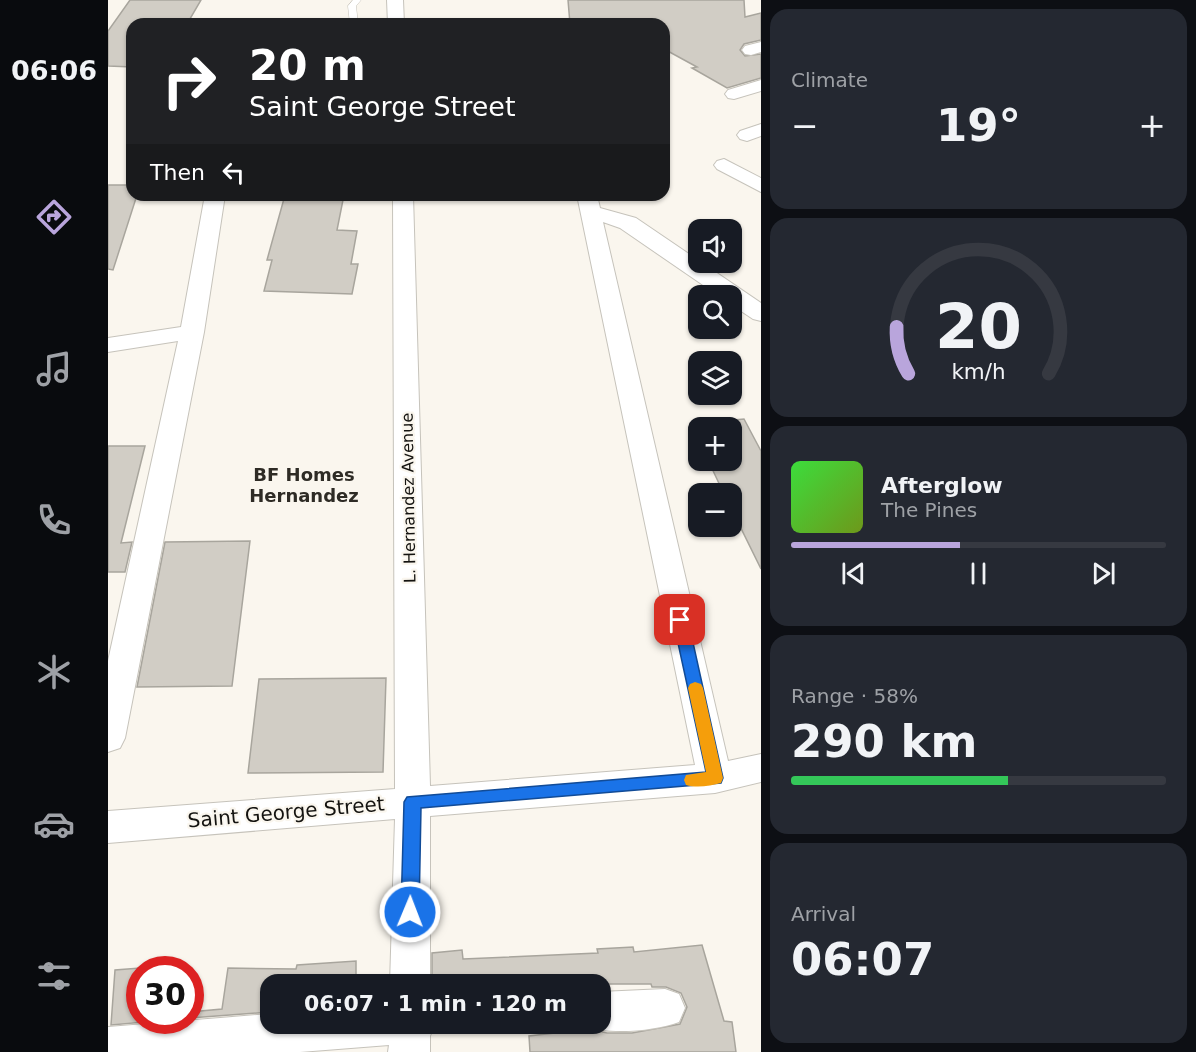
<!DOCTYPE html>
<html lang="en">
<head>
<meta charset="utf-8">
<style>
	:root { --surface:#171b24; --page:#242831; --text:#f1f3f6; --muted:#9ea1a6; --line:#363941; --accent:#b9a5dc }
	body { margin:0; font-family:"DejaVu Sans",sans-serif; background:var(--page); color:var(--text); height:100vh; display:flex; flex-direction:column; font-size:22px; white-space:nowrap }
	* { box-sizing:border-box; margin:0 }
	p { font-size:20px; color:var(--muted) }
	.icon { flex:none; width:33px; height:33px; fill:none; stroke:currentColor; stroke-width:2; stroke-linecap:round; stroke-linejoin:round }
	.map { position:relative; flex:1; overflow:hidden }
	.side { display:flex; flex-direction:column; gap:9px; padding:9px; background:#0d0f14; width:435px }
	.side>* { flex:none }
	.guide { position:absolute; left:18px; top:18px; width:544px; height:183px; border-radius:18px; box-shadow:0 2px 4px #0004; background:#202124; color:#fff; overflow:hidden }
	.buttons { position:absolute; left:580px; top:219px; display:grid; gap:12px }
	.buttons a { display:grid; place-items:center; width:54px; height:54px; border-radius:12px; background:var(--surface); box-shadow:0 2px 4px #0004; font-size:30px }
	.speed { position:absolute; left:18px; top:956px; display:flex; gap:12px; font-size:30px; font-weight:700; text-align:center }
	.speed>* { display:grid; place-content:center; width:78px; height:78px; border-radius:50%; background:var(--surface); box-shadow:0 2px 4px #0004; line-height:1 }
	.speed .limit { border:9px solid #d22; background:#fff; color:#111 }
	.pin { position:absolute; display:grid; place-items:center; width:51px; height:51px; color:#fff; margin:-26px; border-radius:12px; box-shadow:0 3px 9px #0006 }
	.me { position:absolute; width:66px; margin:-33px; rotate:1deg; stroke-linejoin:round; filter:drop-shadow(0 0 4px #0008) }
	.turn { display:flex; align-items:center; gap:21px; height:126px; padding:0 24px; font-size:27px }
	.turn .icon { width:78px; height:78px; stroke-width:2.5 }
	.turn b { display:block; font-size:42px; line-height:51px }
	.then { display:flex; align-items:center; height:57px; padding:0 24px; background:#0003; gap:12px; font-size:22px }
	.big { font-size:45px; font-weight:600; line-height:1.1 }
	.side .card { flex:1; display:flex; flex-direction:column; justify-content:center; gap:9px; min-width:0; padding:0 21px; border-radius:18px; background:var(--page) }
	.side .dial { align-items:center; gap:0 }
	.dial svg { height:156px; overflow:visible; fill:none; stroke:var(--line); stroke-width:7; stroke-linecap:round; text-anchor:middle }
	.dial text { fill:var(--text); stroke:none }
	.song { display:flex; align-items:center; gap:18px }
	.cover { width:72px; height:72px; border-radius:9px; background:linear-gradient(135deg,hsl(120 70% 55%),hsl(80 70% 35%)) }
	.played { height:6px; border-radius:3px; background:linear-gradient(90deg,var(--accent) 45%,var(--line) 45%) }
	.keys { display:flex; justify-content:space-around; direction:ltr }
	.heat { display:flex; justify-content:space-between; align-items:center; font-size:33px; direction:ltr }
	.charge { height:9px; border-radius:4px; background:linear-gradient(90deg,#34c759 58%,var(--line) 0) }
	.trip { position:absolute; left:152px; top:974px; width:351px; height:60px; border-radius:18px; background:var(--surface); box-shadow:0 2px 4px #0004; font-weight:600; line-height:60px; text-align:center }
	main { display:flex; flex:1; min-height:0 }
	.tab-bar { display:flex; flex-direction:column; width:108px; justify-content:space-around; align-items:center; background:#090b0e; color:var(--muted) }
	.tab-bar .icon { width:42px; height:42px }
	.tab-bar .on { color:var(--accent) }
	.tab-bar b { font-size:27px; color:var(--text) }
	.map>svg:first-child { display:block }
	.building { fill:#d1cdc5; stroke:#a8a59d; stroke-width:1.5 }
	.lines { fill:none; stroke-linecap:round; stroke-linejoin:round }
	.lane-casing { stroke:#c6c3bb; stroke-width:1 }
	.street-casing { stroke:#c6c3bb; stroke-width:2 }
	.lane { fill:#fff; fill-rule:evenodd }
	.street { fill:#fff; fill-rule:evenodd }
	.route { fill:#1a73e8; stroke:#114b97; stroke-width:1.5 }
	.slow { fill:#f59e0b }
	.labels { text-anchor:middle; stroke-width:4.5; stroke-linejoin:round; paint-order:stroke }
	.street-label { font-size:16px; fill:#141310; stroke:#faf6ee }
	.neighbourhood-label { font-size:18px; font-weight:bold; fill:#2e2b25; stroke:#faf6ee }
	.near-street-label { font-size:20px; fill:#141310; stroke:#faf6ee }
</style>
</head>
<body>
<main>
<nav class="tab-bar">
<b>06:06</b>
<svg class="icon on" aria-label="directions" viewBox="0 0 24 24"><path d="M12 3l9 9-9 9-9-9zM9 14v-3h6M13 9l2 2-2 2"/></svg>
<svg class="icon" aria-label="music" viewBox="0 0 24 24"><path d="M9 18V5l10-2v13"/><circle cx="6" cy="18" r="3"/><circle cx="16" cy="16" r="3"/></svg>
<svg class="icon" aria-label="phone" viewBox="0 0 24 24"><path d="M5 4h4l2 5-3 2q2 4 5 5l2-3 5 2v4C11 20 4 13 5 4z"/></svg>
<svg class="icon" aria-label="climate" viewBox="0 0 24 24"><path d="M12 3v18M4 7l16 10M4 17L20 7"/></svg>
<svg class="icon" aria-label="car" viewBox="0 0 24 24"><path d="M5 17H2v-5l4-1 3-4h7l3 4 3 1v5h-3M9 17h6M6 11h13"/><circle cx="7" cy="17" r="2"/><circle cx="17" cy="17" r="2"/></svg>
<svg class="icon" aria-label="filters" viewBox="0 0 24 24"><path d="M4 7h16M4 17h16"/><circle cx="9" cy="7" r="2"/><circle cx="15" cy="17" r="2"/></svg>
</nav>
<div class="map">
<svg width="653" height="1052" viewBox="0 0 653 1052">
	<rect width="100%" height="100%" fill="#faf6ee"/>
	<path class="building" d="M22,0H93L79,24H24V67L0,66V31Z
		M460,0H636L637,17L653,13V40L636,44L632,50L637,56L653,54V78L619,88L584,68L589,67L556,49V24H462Z
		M0,185H24V195H29L5,270L0,269Z
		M177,195H236L229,230L249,231L243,264H250L244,294L156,291L164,260H159Z
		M636,419L653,451V569L624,510V494H616L600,460H624V428H591V443L582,424Z
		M0,446H37L13,543L24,542L17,572H0Z
		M142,541L124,686L29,687L57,542Z
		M278,678L275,772L140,773L151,679Z
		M594,945L616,1021L624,1022L628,1052H422L421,1036L481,1029L499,1033H524L572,1024L579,1007L573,993L558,987H544L543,984H324V953L354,950L355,959L490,953L489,949L525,947L526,952Z
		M248,961V984H162V1012L82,1018V1012L114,1009L120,968L188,969L189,965Z
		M32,968V1020H59L3,1025L7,970Z"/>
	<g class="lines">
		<g class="lane-casing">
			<path id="lane" d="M245,0H253L248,6L250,24H242L240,6Z"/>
		</g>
		<g class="street-casing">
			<path id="street" d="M279,0H295L296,24H280Z
				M653,42V52L643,55L637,54L634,50L637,46Z
				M653,80V91L626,99L620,98L617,94L620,90Z
				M653,124V136L639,141L632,139L629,135L632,131Z
				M616,159L653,178V192L609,169L606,165L609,161Z
				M97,195H117L96,332L17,738L12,748L0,752V661L70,341L0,352V338L73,327Z
				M285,195H305L322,786L587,765L469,195H489L492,208L528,218L653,303V321L645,319L624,305V296H611L512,228L495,222L620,761L653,754V782L607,793L322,816V984H282L287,819L0,843V811L287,789Z
				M557,989L571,994L577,1008L571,1022C547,1031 501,1035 478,1026L477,1023H492V992Z
				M162,1014V1023H327L322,1036V1052H280L281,1045L192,1052H0V1027Z"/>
		</g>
		<use href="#lane" class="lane"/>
		<use href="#street" class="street"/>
	</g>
	<path class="route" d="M572,614L578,616L580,620L615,778L613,783L313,808L311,912L308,918L302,920L296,918L293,912L296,802L299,797L598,772L565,620L567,616Z"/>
	<path class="slow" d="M587,682L593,684L595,688L615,778L613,783C603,786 588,788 578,785L576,780L578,775L598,772L580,688L582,684Z"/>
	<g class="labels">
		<g class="street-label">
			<text transform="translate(300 498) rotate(-91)" y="6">L. Hernandez Avenue</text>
		</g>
		<g class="neighbourhood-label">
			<text x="196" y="481">BF Homes<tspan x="196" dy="21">Hernandez</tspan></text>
		</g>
		<g class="near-street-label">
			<text transform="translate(178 812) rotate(-5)" y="7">Saint George Street</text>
		</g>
	</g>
</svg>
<div class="buttons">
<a><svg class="icon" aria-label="sound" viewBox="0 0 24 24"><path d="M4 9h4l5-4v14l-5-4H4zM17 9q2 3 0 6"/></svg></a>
<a><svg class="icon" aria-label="search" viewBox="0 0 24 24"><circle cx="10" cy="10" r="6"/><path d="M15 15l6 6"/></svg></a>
<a><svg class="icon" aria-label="layers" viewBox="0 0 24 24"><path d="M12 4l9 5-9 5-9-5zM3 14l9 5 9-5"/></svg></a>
<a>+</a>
<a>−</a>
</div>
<div class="speed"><div class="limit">30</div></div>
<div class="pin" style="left:572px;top:620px;background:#d93025"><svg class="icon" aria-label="arrive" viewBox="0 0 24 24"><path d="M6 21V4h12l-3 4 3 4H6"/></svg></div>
<svg class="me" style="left:302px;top:912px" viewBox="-20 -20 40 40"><circle r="17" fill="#1a73e8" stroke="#fff" stroke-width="3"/><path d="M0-11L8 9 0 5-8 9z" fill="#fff"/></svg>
<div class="trip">06:07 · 1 min · 120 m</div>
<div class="guide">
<div class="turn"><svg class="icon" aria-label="right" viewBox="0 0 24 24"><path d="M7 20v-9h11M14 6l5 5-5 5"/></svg><div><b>20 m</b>Saint George Street</div></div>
<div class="then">Then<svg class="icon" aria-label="left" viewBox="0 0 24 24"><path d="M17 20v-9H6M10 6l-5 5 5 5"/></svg></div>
</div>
</div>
<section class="side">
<div class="card"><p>Climate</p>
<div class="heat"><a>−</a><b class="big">19°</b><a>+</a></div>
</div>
<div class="card dial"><svg viewBox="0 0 100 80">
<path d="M14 69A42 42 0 1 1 86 69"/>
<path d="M14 69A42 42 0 0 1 8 45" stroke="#b9a5dc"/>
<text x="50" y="56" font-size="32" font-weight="700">20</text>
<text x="50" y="72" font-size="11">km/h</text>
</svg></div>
<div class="card">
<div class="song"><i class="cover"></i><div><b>Afterglow</b><p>The Pines</p></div></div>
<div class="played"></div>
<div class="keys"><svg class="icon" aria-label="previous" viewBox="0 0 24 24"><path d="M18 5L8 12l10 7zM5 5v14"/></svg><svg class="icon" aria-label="pause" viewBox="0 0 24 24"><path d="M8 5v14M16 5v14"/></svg><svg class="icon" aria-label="next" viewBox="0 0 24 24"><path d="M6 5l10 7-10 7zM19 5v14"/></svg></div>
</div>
<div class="card"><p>Range · 58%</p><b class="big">290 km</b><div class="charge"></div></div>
<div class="card"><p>Arrival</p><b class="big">06:07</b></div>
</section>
</main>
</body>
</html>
